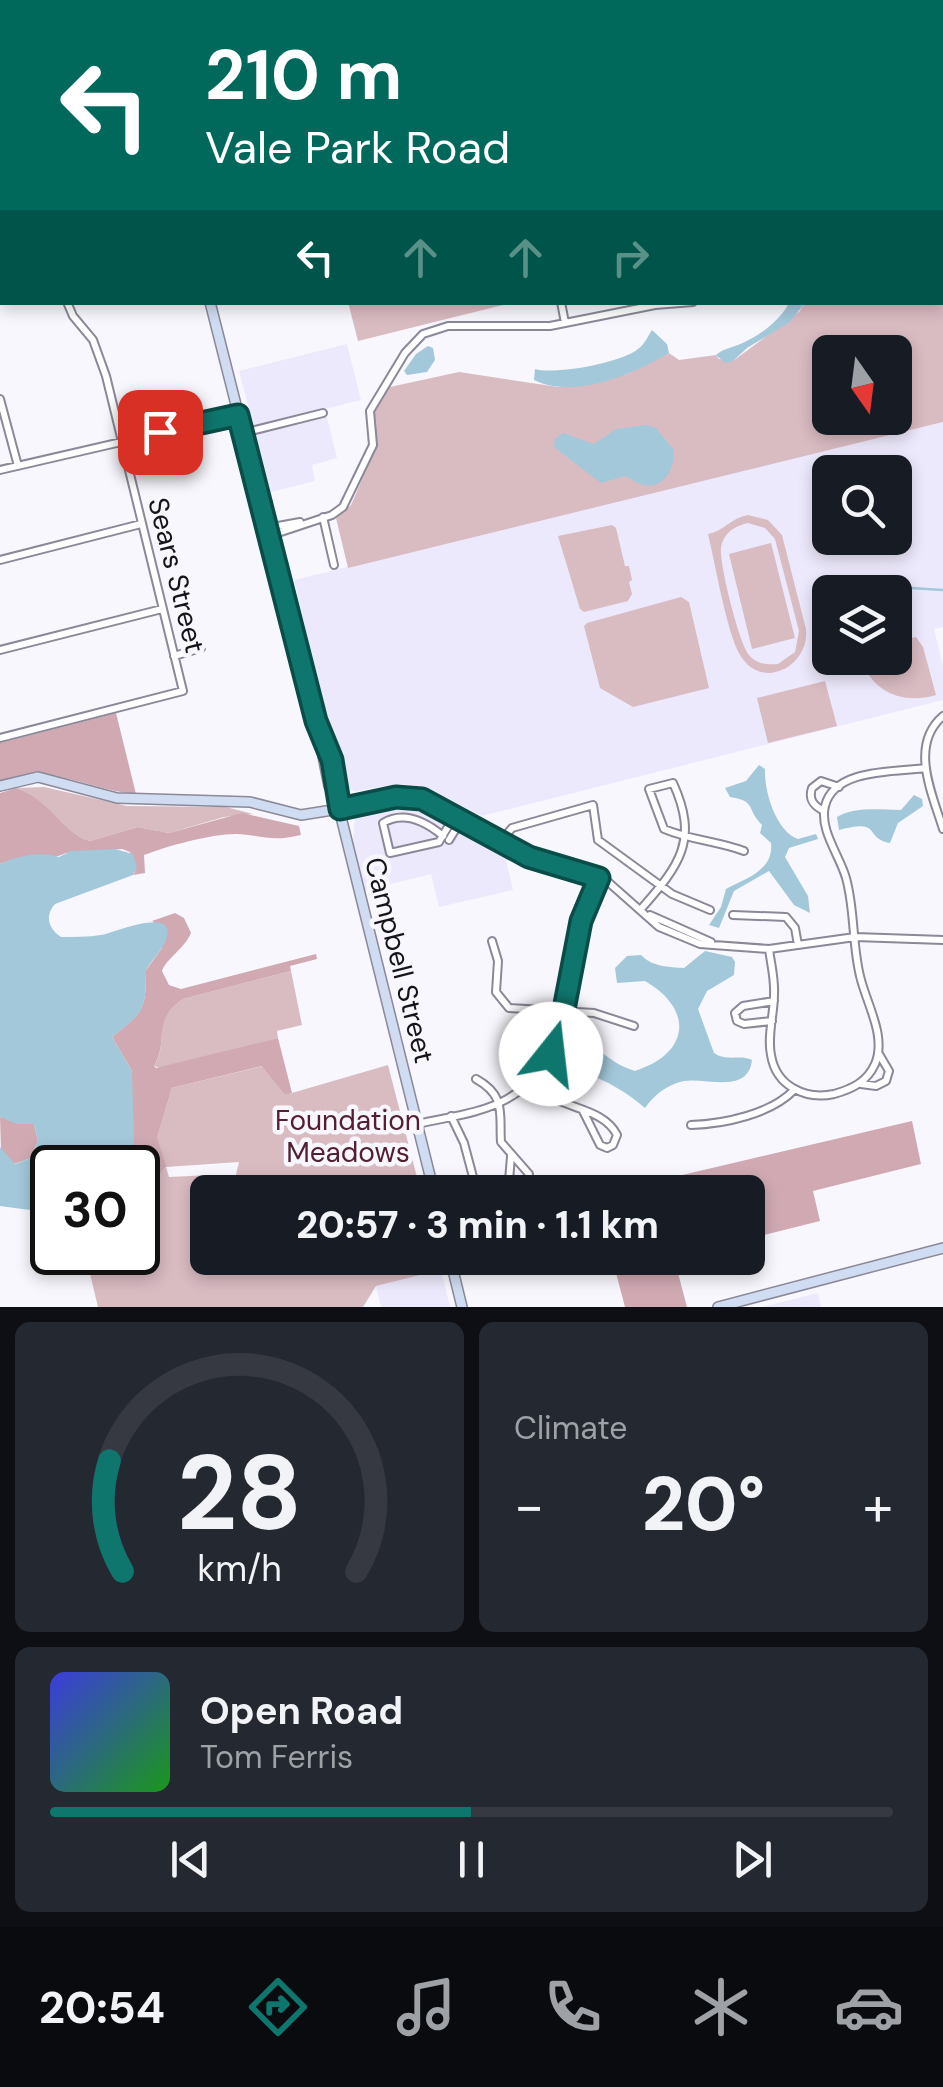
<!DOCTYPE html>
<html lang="en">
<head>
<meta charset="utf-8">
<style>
	:root { --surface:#171b24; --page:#242831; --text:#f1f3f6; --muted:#9ea1a6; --line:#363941; --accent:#0f766e }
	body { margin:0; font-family:"DM Sans",sans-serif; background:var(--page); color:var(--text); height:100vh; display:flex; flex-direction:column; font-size:38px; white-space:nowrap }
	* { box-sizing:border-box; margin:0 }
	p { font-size:32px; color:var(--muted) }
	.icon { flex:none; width:55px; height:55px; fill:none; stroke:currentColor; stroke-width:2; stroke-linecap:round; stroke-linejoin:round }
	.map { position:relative; height:1307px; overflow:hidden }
	.details { display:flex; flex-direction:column; gap:15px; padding:15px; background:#0d0f14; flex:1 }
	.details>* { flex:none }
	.banner { position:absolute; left:0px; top:0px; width:945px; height:305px; box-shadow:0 5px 15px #0003; background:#00695c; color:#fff; overflow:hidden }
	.needle { width:65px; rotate:166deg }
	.buttons { position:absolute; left:812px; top:335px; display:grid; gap:20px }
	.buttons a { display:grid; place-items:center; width:100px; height:100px; border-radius:15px; background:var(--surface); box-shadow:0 5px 15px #0003; font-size:50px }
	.speed { position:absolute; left:30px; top:1145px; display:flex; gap:20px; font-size:50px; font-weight:700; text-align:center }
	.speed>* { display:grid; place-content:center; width:130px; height:130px; border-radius:50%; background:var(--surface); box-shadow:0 5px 15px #0003; line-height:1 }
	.speed .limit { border:5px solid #111; border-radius:15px; background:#fff; color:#111 }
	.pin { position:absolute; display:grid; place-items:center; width:85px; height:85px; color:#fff; margin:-42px; border-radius:20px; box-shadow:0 5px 15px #0006 }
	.me { position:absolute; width:110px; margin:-55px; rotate:16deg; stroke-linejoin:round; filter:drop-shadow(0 0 8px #0008) }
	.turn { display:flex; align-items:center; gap:35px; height:210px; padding:0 40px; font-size:45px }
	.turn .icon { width:130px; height:130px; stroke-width:2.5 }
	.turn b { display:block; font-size:70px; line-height:85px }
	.lanes { display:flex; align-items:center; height:95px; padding:0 40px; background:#0003; justify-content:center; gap:50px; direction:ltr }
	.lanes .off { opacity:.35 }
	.big { font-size:75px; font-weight:800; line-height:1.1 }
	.details .card { flex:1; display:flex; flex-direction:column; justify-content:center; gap:15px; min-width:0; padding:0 35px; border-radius:15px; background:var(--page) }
	.details .dial { align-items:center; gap:0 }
	.dial svg { height:260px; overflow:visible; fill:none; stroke:var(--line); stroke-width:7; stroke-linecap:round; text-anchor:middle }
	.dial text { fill:var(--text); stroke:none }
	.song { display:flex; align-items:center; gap:30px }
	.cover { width:120px; height:120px; border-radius:15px; background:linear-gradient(135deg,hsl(240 70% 55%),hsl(120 70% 35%)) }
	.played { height:10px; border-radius:5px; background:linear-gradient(90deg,var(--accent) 50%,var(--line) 50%) }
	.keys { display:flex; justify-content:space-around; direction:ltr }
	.heat { display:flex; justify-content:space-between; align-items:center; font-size:55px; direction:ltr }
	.details .tiles { flex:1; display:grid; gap:15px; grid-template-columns:1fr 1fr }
	.card:last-child { grid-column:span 2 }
	.trip { position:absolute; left:190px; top:1175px; width:575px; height:100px; border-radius:15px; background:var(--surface); box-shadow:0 5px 15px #0003; font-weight:800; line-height:100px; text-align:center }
	.tabs { display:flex; height:160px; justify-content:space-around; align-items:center; background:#090b0e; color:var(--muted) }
	.tabs .icon { width:70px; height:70px }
	.tabs .current { color:var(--accent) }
	.tabs b { font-size:45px; color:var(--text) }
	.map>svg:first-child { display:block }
	.built { fill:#ede9fc; fill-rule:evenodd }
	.green { fill:#d9bbc2; fill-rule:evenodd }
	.forest { fill:#d0a9b3 }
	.water { fill:#a3c8da }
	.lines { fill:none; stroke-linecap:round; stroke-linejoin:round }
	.stream { stroke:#a3c8da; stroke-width:2.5 }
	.street-casing { stroke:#8b8897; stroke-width:10 }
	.secondary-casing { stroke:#8b8897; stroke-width:12 }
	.street { stroke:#fff; stroke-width:6 }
	.secondary { stroke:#d0dcf2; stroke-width:9 }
	.route-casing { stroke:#0a4d48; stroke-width:25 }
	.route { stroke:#0f766e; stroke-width:18 }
	.labels { text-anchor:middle; stroke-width:9; stroke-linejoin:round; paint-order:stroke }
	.street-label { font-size:28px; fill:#151419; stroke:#f8f7fd }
	.park-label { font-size:28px; fill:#522030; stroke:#f8f7fd }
</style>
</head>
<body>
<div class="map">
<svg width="943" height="1307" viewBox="0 0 943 1307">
	<rect width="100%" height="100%" fill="#f8f7fd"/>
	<path class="built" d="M347,344L361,400L325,409L337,458L312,465L315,481L271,492L239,371Z
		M943,422V627L934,629L943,666V700L482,816L424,787L401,784L355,791L348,788L328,726L294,580ZM830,472H895V538H830ZM830,592H895V658H830Z
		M406,807L426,811L505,856L513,890L439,907L431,874L363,891L353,839L355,817Z
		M441,1269L450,1307H381L376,1286Z
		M818,1293L821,1307H762Z"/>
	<path class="green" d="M943,270V422L348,568L336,518L351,505L376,447L373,414L390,387L459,372L558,387L584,385L627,374L669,353L679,360L716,355L719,359L733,361L799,312L805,303L942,302ZM830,352H895V418H830Z
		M348,302H511V303L358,341Z
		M748,515L768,520L782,535L806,629C810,666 762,692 740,655C727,633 715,563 708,534C724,531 731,518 748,515ZM748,523L765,528L775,539L799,631L795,652L778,664C767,665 756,664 749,655C739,643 719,563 721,548C723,533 735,526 748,523Z
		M612,525L616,528L625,566H629L632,580L629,582L632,594L628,601L584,612L580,609L558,536Z
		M771,543L795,638L752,649L729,554Z
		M681,597L689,602L709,688L633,707L600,688L584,626L587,623Z
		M916,637L923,647L936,695C903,705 871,692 861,658H895V641Z
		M825,681L837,726L768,743L757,698Z
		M44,787L127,806L226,807L253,814L224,817L169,833L138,827L90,841C64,835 48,798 16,788Z
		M291,971L302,1025L277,1031L278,1038L164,1069L154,1066C171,1038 148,1024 183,999Z
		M388,1065L419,1185L408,1192H208V1258H423L428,1273L376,1286L363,1307H98L85,1253L138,1252V1201L149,1191L157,1138L172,1088L263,1066L285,1095ZM239,1162L235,1179L212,1180L210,1175L169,1177L166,1167Z"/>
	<path class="forest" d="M116,713L136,794C89,790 46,761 0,782V743Z
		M16,788C49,798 64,835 90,841L138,827L169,833L242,813L299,826L301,835C271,842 266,836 238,834C214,833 167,846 144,855L145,873L133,875L135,872L130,852L122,849L66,853C48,862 24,854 0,864V793Z
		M175,913L184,918L191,933C184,949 166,959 162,971L169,985L181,989L316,954L317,959L290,966L291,971L183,999C150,1022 170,1039 154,1066L156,1068L278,1038L292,1093L285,1095L262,1066L172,1088L157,1138L166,1166L138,1201V1168L120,1167L128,1160L132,1071L112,1037C143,1012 146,1011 146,970L162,948L153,921L149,922Z
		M0,1117L34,1124L38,1141L31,1158L14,1164L1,1150Z
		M912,1121L921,1164L813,1191L820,1221L748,1239V1192H610Z
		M612,1258H674L687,1307H625Z"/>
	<path class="water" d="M789,303H805L790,322L747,348L733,361L725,363L716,355C723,349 730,348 738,345C759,336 779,322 789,303Z
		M652,330L667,344L669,353C634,374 574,400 534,380L535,369C555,375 621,363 638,349C645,344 648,336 652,330Z
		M428,346L433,348L435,360L427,372L407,375L404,371L416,354Z
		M646,425L656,428L673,449C676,469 663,492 640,484C635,482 630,478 625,476L601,483L554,447L555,439L563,433L594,444L616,429Z
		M759,765L765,769C764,791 776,831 798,839L816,834L818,839L789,848L785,857L808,896L810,913L794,905L769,871L734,891L719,928L709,925L721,907L726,889C747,878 774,870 771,843L760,833L762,825C746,809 757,801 730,797L725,788L746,781Z
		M914,795L922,799L923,806L898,823L890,843C863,838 883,818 839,830L837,817C856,806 880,810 901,810Z
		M115,849L133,854L137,867L133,875L55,904C44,916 49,929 61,937C74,937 88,937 101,935C113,933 175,906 167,937C164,949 152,959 146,970C146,1011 143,1013 112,1037L132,1071L134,1145L128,1160L120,1167L52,1168V1213L0,1206V1147L15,1164L31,1158L38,1141L34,1124H17L0,1117V864C18,856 40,851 59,857L71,851Z
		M705,951L732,957L735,962L734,975L707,991L698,1009L714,1053C727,1062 740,1054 752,1060C748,1095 706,1077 684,1081C668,1084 654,1095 645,1108C624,1089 581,1064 555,1072C593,1018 591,1058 635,1071C689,1054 695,1010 645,981L617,983L615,968L627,956L641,955C652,967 670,967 684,968Z
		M528,1045L542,1049L529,1068L514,1052Z"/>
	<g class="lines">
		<path class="stream" d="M539,2L541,0
			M895,594L911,588L943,590"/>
		<g class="street-casing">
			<path id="street" d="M453,0V2
				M928,0L929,2
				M942,74L943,76
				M0,108L2,107
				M0,194H2
				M0,267H2
				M561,302L565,323
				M0,399L18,466
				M243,433L323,413
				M0,470L238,415
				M323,517L334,565
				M267,528L300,522
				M269,536L332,515L343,507L373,445L370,411L405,353L423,334L448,326H550L655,305L693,302
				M0,560L141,524
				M0,650L162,609
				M174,656L201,648
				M943,716C909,745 932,793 943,829
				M0,738L183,691L106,376L93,340L73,316L67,302
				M339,809L396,797L427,801L529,857L607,881L659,927L700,944L769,949L855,937L943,940
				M824,811C814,806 808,800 812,788L821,781L839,787
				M443,836C425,821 403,811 383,823L390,853L439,842C444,833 450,824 455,815
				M449,840L462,819
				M501,841L512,828L593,805L598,840L672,894L710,910
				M641,909C680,865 699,840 673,783L649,789L664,829C690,840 717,841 744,851
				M650,915L711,942
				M733,915L786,917L795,928L798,945
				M492,941L498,961L496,992L509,1008L594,1013L634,1026
				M769,949C771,965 775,979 774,995C774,1014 767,1036 771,1055C776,1086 805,1100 834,1094C852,1089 867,1082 875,1064C887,1036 866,1003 860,976C852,944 855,910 846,878C840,856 819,830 825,806C834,768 896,772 926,768
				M772,1021L744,1024L737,1021L735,1013L743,1006L774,1001
				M476,1079C507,1096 499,1115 501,1142L529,1174L528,1182L522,1188L513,1186L509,1181L511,1156
				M532,1079C538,1085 544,1093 551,1097C573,1109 605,1111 617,1135L613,1145L607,1148L600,1145L583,1111
				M861,1084L876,1086L886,1081L889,1071L879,1054
				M451,1116L464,1143L477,1192
				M418,1124C447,1117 480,1114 507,1099C567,1065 565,995 578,935C582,915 590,896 599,877
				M691,1125C724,1124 771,1114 794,1090"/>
		</g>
		<g class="secondary-casing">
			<path id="secondary" d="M133,0L134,2
				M10,2L20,0
				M0,5L2,4
				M210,302L316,721L329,786L336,796
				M324,742L337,784L342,821L434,1192
				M0,786L38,777L117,798L250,802L301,815L339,809
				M450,1258L462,1307
				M718,1307L943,1248"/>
		</g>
		<use href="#street" class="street"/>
		<use href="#secondary" class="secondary"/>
	</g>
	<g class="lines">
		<g class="route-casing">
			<path id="route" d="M160,432L238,415L316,721L332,760L340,809L396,797L422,799L529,857L599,878L581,921L560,1030L551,1054"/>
		</g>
		<use href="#route" class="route"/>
	</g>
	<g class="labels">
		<g class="street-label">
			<text transform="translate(177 575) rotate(76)" y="10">Sears Street</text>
			<text transform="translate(400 960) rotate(76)" y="10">Campbell Street</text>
		</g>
		<g class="park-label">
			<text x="348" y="1130">Foundation<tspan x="348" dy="32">Meadows</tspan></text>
		</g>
	</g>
</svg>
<div class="buttons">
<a><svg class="needle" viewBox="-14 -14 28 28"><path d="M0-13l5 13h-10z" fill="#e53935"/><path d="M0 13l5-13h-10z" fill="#9ea1a6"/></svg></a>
<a><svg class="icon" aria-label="search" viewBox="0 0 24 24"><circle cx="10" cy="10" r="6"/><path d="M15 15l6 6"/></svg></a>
<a><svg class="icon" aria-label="layers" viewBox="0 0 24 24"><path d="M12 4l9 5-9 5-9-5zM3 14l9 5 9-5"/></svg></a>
</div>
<div class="speed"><div class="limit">30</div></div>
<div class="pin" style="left:160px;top:432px;background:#d93025"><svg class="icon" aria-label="arrive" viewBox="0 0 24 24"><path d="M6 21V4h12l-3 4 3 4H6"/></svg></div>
<svg class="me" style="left:551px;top:1054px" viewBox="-20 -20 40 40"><circle r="19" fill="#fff"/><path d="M0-13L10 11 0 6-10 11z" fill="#0f766e"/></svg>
<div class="trip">20:57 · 3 min · 1.1 km</div>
<div class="banner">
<div class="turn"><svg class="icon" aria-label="left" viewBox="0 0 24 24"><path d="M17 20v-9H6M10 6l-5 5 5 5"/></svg><div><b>210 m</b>Vale Park Road</div></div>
<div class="lanes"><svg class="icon" aria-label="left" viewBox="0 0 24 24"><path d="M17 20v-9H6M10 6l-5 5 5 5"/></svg><svg class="icon off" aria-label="ahead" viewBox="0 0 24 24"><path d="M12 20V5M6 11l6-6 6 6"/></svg><svg class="icon off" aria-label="ahead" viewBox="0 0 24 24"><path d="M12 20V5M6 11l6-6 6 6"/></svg><svg class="icon off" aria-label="right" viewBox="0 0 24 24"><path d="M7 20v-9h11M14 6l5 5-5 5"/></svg></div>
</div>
</div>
<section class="details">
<div class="tiles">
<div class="card dial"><svg viewBox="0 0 100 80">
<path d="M14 69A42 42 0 1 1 86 69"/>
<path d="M14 69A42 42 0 0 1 10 35" stroke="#0f766e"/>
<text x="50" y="56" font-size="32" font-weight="700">28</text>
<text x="50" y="72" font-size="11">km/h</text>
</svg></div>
<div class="card"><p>Climate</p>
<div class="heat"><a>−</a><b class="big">20°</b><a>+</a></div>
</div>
<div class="card">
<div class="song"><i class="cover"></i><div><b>Open Road</b><p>Tom Ferris</p></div></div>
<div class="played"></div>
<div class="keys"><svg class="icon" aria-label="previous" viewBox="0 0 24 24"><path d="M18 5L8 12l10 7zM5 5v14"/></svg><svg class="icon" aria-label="pause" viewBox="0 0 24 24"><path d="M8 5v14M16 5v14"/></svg><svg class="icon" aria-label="next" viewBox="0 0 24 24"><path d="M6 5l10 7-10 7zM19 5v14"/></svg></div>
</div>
</div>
</section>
<nav class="tabs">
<b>20:54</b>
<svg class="icon current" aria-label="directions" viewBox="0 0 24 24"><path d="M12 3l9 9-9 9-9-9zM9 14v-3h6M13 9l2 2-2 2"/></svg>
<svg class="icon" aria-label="music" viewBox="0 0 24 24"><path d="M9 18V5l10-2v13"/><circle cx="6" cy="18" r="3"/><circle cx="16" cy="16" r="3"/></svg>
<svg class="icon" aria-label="phone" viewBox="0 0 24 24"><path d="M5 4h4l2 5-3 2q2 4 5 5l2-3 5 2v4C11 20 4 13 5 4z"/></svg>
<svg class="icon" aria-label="climate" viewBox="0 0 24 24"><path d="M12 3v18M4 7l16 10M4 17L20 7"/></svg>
<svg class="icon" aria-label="car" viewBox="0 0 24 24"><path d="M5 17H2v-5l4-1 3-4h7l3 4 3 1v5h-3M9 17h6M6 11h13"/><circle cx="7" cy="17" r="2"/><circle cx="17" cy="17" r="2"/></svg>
</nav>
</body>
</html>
